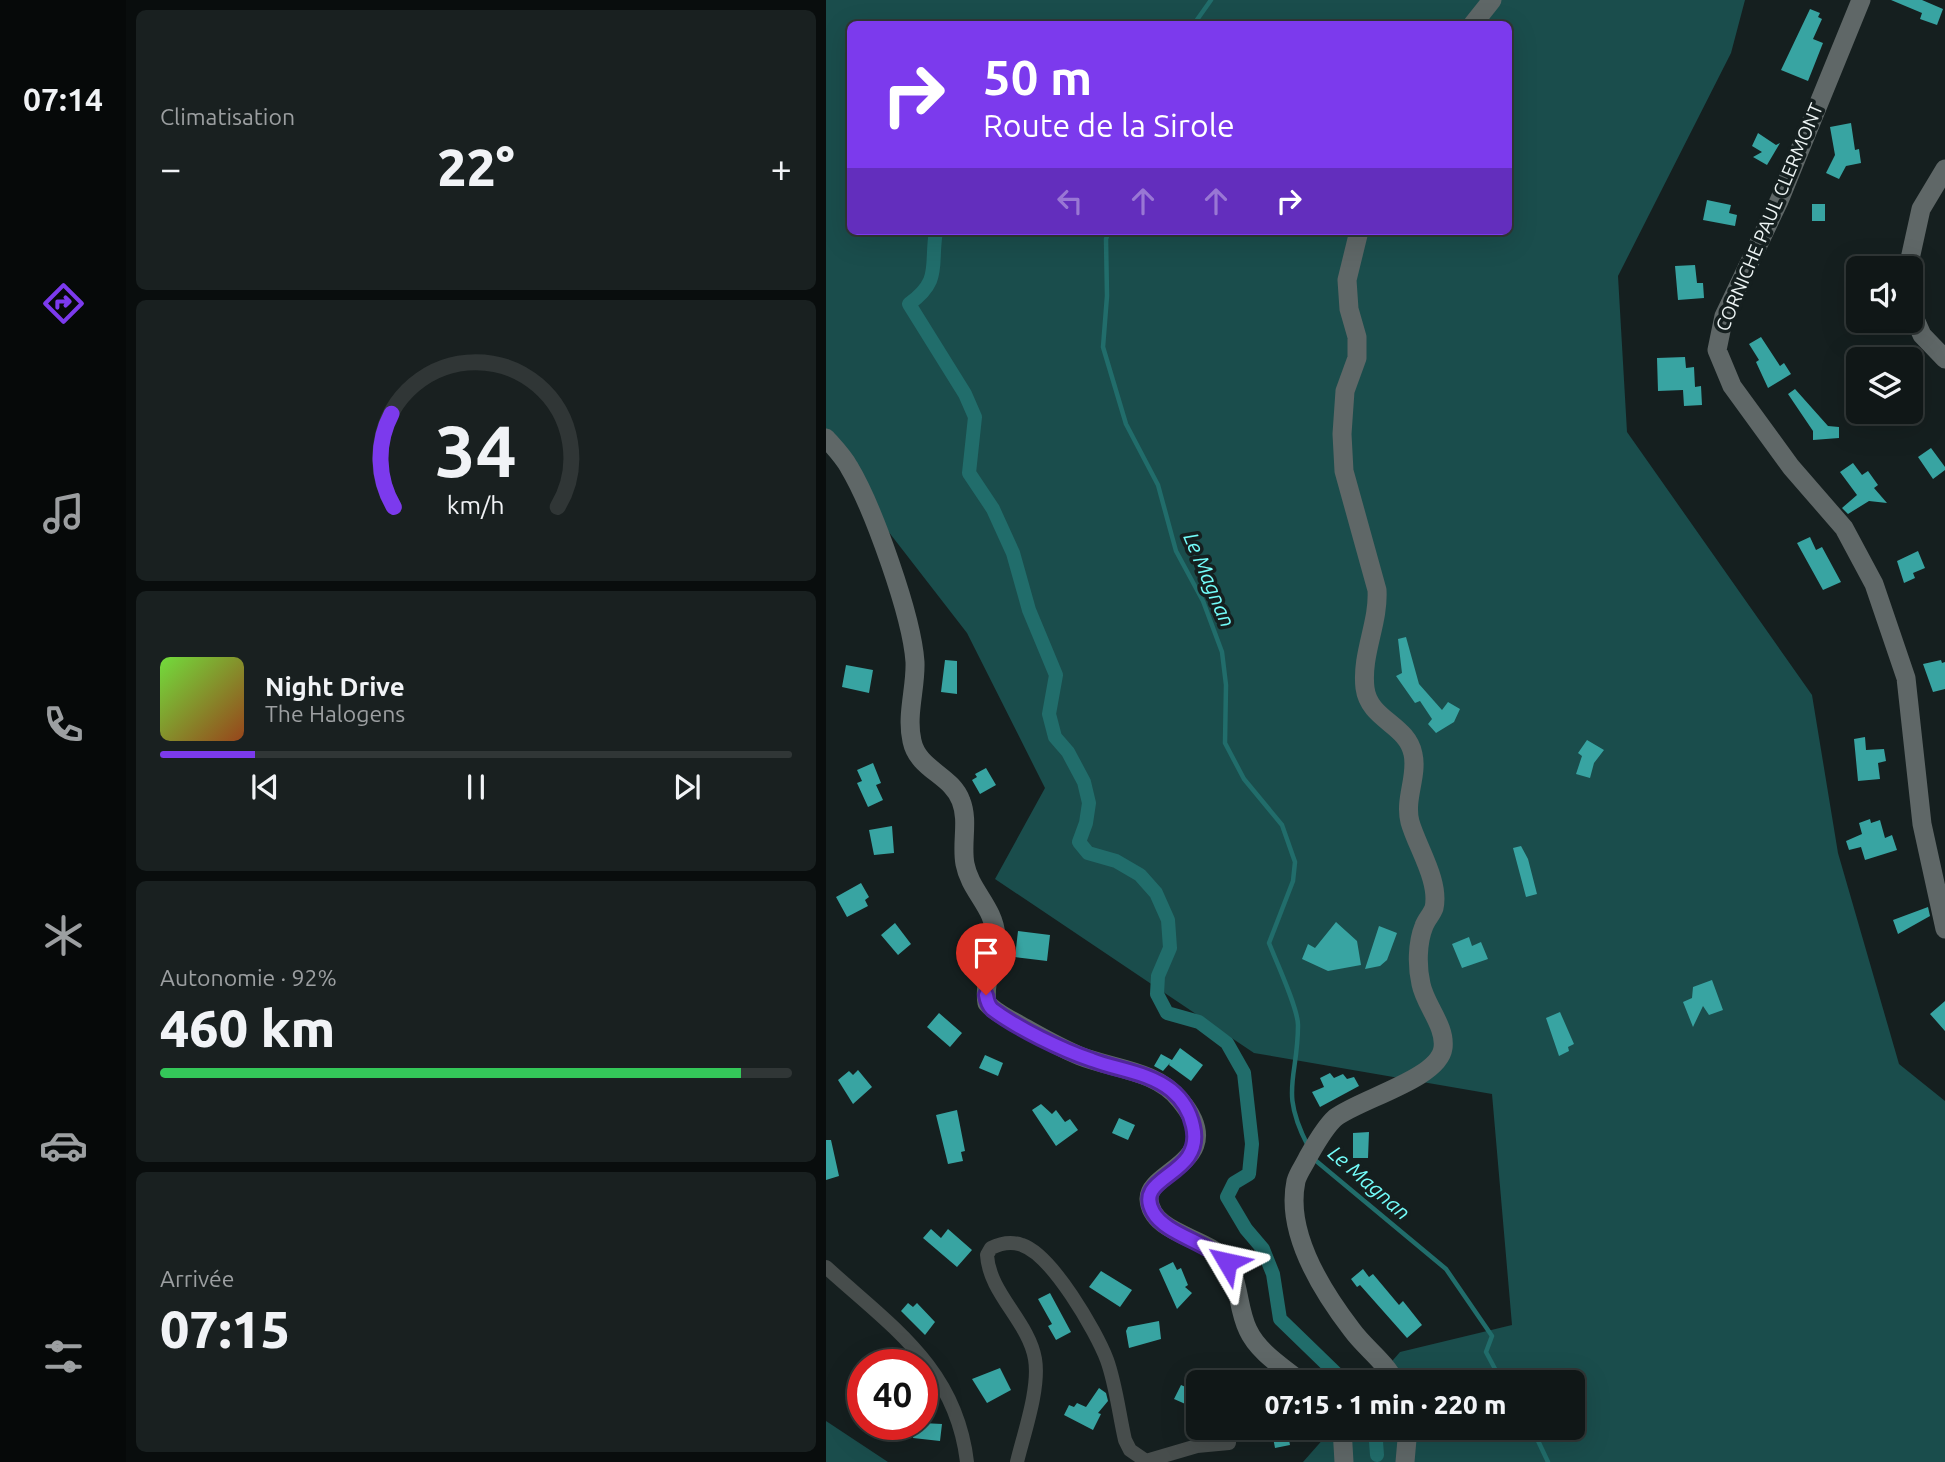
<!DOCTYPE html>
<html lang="fr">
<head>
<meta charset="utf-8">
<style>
	:root { --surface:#101717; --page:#192020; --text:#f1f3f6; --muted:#9c9fa1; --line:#303636; --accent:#7c3aed }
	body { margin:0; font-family:Ubuntu,sans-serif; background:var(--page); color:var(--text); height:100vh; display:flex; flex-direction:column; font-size:26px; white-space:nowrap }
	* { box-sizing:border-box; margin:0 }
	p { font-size:23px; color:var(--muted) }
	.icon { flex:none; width:38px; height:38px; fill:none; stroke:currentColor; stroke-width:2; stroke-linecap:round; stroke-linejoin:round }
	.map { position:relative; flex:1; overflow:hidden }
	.sheet { display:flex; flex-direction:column; gap:10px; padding:10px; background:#090d0d; width:700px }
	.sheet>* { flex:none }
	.top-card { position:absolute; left:21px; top:21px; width:665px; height:214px; border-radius:10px; box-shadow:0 7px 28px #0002,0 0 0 2px var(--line); background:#7c3aed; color:#fff; overflow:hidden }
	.buttons { position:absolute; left:1020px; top:256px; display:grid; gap:14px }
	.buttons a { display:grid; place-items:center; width:77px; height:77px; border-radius:10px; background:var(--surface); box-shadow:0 7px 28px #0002,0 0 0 2px var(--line); font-size:35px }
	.speed { position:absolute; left:21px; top:1349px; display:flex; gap:14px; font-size:35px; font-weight:700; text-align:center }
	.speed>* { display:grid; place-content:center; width:91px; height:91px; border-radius:50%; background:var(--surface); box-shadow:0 7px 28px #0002,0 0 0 2px var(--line); line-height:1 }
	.speed .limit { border:10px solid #d22; background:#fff; color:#111 }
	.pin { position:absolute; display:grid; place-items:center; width:60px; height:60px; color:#fff; margin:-72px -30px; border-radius:50% 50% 50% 0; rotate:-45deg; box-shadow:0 0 7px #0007 }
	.pin .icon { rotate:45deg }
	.me { position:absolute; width:77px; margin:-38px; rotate:306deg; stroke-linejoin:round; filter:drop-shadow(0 0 5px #0008) }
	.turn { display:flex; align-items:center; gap:24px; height:147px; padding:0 21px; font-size:32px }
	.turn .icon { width:91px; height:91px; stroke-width:2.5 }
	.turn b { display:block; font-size:49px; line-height:60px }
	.lanes { display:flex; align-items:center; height:66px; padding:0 21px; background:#0003; justify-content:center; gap:35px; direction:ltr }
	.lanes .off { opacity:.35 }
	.big { font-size:52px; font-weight:800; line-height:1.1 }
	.sheet .widget { flex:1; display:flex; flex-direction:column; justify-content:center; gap:10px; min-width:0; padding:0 24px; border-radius:10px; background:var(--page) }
	.sheet .dial { align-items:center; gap:0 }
	.dial svg { height:182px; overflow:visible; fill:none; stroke:var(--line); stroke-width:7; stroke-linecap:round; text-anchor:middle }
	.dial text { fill:var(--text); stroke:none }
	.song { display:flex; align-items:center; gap:21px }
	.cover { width:84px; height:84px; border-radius:10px; background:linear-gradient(135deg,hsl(100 70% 55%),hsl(20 70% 35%)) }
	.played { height:7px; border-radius:4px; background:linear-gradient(90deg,var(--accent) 15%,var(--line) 15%) }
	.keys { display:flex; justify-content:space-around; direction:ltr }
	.heat { display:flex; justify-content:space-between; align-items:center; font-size:38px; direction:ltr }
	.charge { height:10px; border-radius:5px; background:linear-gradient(90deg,#34c759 92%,var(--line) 0) }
	.trip { position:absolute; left:360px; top:1370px; width:399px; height:70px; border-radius:10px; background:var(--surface); box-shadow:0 7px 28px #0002,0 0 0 2px var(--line); font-weight:800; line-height:70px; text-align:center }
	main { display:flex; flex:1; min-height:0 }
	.dock { display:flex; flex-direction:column; width:126px; justify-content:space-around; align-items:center; background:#060909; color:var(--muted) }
	.dock .icon { width:49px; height:49px }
	.dock .active { color:var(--accent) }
	.dock b { font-size:32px; color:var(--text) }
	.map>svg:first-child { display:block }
	.green { fill:#1a4d4c; fill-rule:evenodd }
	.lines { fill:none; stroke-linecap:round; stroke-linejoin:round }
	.stream { stroke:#216d6b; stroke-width:4.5 }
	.canal { stroke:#216d6b; stroke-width:14 }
	.building { fill:#38a4a2 }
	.street { stroke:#474d4c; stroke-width:14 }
	.secondary { stroke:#5f6767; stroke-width:19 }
	.route-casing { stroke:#51269a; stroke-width:18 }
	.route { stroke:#7c3aed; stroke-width:12 }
	.labels { text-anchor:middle; stroke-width:7; stroke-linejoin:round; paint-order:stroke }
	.street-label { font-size:19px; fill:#edf4f4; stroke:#151f1f }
	.water-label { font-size:21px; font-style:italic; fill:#73fdfa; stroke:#151f1f }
</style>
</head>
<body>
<main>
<nav class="dock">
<b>07:14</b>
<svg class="icon active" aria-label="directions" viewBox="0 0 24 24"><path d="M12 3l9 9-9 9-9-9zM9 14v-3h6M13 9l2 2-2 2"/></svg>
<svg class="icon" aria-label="music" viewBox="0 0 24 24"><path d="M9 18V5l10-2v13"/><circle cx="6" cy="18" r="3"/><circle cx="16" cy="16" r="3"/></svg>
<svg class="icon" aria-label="phone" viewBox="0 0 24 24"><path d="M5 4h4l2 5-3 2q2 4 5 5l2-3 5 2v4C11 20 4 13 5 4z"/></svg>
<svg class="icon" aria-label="climate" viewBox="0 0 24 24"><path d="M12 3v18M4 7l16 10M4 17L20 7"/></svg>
<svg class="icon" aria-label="car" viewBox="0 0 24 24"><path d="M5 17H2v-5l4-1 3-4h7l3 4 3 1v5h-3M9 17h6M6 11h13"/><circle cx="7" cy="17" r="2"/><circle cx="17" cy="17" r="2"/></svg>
<svg class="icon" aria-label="filters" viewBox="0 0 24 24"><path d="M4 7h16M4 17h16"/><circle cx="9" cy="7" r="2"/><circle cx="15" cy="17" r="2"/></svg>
</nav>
<section class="sheet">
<div class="widget"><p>Climatisation</p>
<div class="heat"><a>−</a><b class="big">22°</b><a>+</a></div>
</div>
<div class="widget dial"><svg viewBox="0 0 100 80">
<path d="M14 69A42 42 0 1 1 86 69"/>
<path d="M14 69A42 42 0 0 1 13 28" stroke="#7c3aed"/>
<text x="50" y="56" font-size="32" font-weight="700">34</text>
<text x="50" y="72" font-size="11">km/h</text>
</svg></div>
<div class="widget">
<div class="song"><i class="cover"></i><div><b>Night Drive</b><p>The Halogens</p></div></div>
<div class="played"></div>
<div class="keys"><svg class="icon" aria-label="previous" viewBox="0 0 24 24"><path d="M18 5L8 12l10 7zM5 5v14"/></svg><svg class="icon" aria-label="pause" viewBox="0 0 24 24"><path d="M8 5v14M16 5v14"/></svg><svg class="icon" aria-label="next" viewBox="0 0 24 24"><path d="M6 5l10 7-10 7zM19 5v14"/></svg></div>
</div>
<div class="widget"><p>Autonomie · 92%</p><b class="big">460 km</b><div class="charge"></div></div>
<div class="widget"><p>Arrivée</p><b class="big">07:15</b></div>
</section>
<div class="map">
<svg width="1119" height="1462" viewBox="0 0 1119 1462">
	<rect width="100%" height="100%" fill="#151f1f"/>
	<path class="green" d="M0,0H919L905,53L792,276L801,432L986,695L1012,853L1073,1064L1119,1101V1462H477L507,1428H747V1382H548L574,1352L686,1325L666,1094L428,1053L169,879L219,788L141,633L0,451ZM24,24H682V231H24Z
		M0,1421L62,1462H0Z"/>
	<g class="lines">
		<path class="stream" d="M368,24L385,0
			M283,231L280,239L281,296L277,347L300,424L332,485L350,551L377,601L396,652L400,685L399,743L418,779L456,825L469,862L467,881L443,943C450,961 472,1008 472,1025C472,1079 453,1090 482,1146
			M489,1160L620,1269L666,1336L660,1352L676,1382
			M706,1428L722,1462"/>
		<path class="canal" d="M110,231C104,266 116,280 83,304L139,394L149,417L143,473L167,509L187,553L203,610L230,675L223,714L229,737L242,752L258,782L263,803L260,823L253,842L262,853L290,861L314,875L330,893L342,920L344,948L332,976L331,994L341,1013L373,1022L401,1043L418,1073L426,1144L423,1174L408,1183L401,1197L420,1229L437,1249L447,1274L454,1319L519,1382
			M549,1428L551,1455"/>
	</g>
	<path class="building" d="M1065,0H1096L1117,9L1111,25L1094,19L1096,13Z
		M984,9L994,13L992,17L996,19L987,39L997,43L982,81L955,70Z
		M1025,123L1029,150L1033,149L1035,163L1020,166L1013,179L1000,173L1009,155L1004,127Z
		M932,133L950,145L954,143L941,165L927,157L936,152L926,146Z
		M881,200L905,205L903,213L911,215L909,226L877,220Z
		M986,204H999V221H986Z
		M869,265L871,283H877L878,298L852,300L849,266Z
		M935,337L954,366L958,363L965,374L942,388L930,362L933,360L923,344Z
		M859,357L860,368L868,367L869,387L875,386L876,405L858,406L857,390L832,391L831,358Z
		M969,389L1002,426L1013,427V438L987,440V431L962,394Z
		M1105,448L1119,467V470L1107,479L1092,457Z
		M1027,463L1036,475L1042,471L1052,485L1048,488L1061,503L1043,501L1022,514L1016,508L1031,495L1014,472Z
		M984,537L990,550L996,547L1015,582L997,590L971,543Z
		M1092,551L1099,568L1087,573L1089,578L1078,583L1071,561Z
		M580,637L593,684L616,710L622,702L634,709L628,722L610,733L602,724L606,719L594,701L589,703L570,676L576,673L572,639Z
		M119,660L131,661V694L115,692Z
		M1115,660L1116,663L1119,662V689L1107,692L1097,664Z
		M20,665L47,670L43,693L16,687Z
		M1039,737L1040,750L1058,749L1060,761L1052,763L1054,779L1032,781L1028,739Z
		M761,740L778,750L768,763L764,778L750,774L756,756L752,753Z
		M47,763L55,783L50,785L57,800L42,807L31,783L36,781L31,770Z
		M160,768L170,785L154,794L146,780L151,777L149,774Z
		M1044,819L1045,823L1054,820L1059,838L1066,835L1071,850L1039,860L1035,847L1023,850L1020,841L1036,834L1033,823Z
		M66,826L68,853L48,855L43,830Z
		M695,846L702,859L711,894L700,897L687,848Z
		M35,883L43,897L39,900L42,906L21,917L10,897Z
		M1102,907L1104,916L1072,934L1067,920Z
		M510,922L531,941L535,965L502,971L476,959L482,944L489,948Z
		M69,923L85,944L72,955L55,935Z
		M553,926L571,933L561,960L554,966L539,969Z
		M192,931L224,935L221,961L189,957Z
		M643,937L646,946L655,942L662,959L636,968L626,944Z
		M886,980L897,1010L883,1015L877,1006L867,1027L857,1002L866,998L867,987Z
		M1119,1001V1031L1104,1014Z
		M734,1012L748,1044L742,1047L743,1051L733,1056L720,1018Z
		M113,1013L136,1033L124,1047L101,1027Z
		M354,1048L377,1065L365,1081L343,1065L344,1063L337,1071L328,1066L335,1054L346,1060Z
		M159,1055L177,1063L172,1076L153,1068Z
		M32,1070L46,1087L27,1104L12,1080L23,1071L27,1075Z
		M504,1073L508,1078L517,1074L521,1079L528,1077L533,1086L494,1107L486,1092L498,1087L494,1078Z
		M215,1104L226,1114L230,1110L239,1122L244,1119L252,1130L230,1146L206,1110Z
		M131,1110L139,1151L135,1152L137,1161L122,1164L110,1115Z
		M293,1118L309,1125L302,1140L286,1133Z
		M543,1132L542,1158H527V1133Z
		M0,1140H5L13,1176L0,1180Z
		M105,1229L115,1238L122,1229L146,1250L131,1267L97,1238Z
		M347,1262L351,1270L355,1268L362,1285L359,1287L366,1293L351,1309L333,1269Z
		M537,1269L543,1277L547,1274L573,1305L577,1301L596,1325L581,1338L534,1285L531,1287L525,1279Z
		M275,1271L306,1290L294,1307L263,1287Z
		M224,1293L245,1332L230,1340L222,1326L226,1324L212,1299Z
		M82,1303L87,1307L91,1303L109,1322L99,1335L75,1311Z
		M333,1321L335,1339L303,1348L300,1331L302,1327Z
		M174,1368L185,1390L161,1403L146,1379Z
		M355,1385L373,1393V1410L348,1399Z
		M273,1388L280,1393L282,1401L272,1413L275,1414L267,1430L238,1415L243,1405L248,1407L251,1403L260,1407Z
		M96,1423L116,1424L114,1441L87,1438L88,1424Z
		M449,1428H495L496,1434L463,1440L464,1445L449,1448L446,1432L449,1431Z"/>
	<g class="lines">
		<path class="street" d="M0,1267C66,1327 130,1368 141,1462
			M191,1462C198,1433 214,1388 209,1359C203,1322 163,1293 161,1255L165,1248C175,1243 185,1241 196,1245C226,1255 270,1331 281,1360C290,1385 293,1414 299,1440L304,1450L320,1461L371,1446L403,1443"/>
		<path class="secondary" d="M1035,0L953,201L898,316L891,350L906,386L965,467L1018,528L1048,584L1080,678L1096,824L1119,929
			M647,24L666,0
			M533,231L521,280L523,309L531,337V358L519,391L516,434L518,471L551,590C553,623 535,654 539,688C543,720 581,724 587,754C592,776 578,799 584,822C591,847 614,881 608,908C606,914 600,920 598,926C591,943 591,967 595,984C599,1005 620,1026 617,1048C613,1079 533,1099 509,1118C498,1128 489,1145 482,1157C479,1164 472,1173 470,1181C459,1233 496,1291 526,1330C539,1348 560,1362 569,1382
			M1082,268L1095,209L1119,169
			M1085,310L1096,335L1119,359
			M0,438C8,447 17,456 23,467C47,507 86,616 89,662C90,688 80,715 86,741C92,770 126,775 135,801C143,821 135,843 139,864C144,891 168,907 170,936C171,959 157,980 161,1003C169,1013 182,1018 192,1024C212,1035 232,1047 254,1056C287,1069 330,1070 354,1100C405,1161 322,1170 323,1199C325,1234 381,1237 399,1260C414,1280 411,1308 422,1330C432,1352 457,1367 475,1382
			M516,1428L518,1462
			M579,1462L582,1428"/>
	</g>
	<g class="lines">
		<g class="route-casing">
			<path id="route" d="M160,995C161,1001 162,1005 166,1009C191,1028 236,1050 266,1060C292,1070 322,1072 345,1090C356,1099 364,1112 367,1126C379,1177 306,1175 327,1212C339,1234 381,1242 401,1262"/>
		</g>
		<use href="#route" class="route"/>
	</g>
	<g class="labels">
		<g class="street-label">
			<text transform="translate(943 217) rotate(-67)" y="7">CORNICHE PAUL CLERMONT</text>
		</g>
		<g class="water-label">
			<text transform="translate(383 580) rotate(67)" y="7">Le Magnan</text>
			<text transform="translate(543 1183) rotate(41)" y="7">Le Magnan</text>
		</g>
	</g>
</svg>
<div class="buttons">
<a><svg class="icon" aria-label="sound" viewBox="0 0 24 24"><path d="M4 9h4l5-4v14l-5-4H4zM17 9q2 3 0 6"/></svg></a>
<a><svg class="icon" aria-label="layers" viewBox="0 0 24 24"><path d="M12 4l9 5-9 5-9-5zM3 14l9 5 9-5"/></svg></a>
</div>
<div class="speed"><div class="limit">40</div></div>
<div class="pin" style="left:160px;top:995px;background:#d93025"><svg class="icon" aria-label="arrive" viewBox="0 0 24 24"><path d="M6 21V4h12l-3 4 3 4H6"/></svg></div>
<svg class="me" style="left:401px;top:1262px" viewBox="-20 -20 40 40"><path d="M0-17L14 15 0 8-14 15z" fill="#7c3aed" stroke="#fff" stroke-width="4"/></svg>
<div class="trip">07:15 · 1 min · 220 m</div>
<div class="top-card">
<div class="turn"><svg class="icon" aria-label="right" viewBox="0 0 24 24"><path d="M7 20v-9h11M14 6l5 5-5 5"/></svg><div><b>50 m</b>Route de la Sirole</div></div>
<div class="lanes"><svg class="icon off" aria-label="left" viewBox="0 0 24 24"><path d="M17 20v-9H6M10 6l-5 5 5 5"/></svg><svg class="icon off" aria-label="ahead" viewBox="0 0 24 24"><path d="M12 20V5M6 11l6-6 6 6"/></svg><svg class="icon off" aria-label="ahead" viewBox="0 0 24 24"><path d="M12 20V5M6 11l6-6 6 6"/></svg><svg class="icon" aria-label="right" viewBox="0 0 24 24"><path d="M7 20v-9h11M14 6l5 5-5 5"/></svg></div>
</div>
</div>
</main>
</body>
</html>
